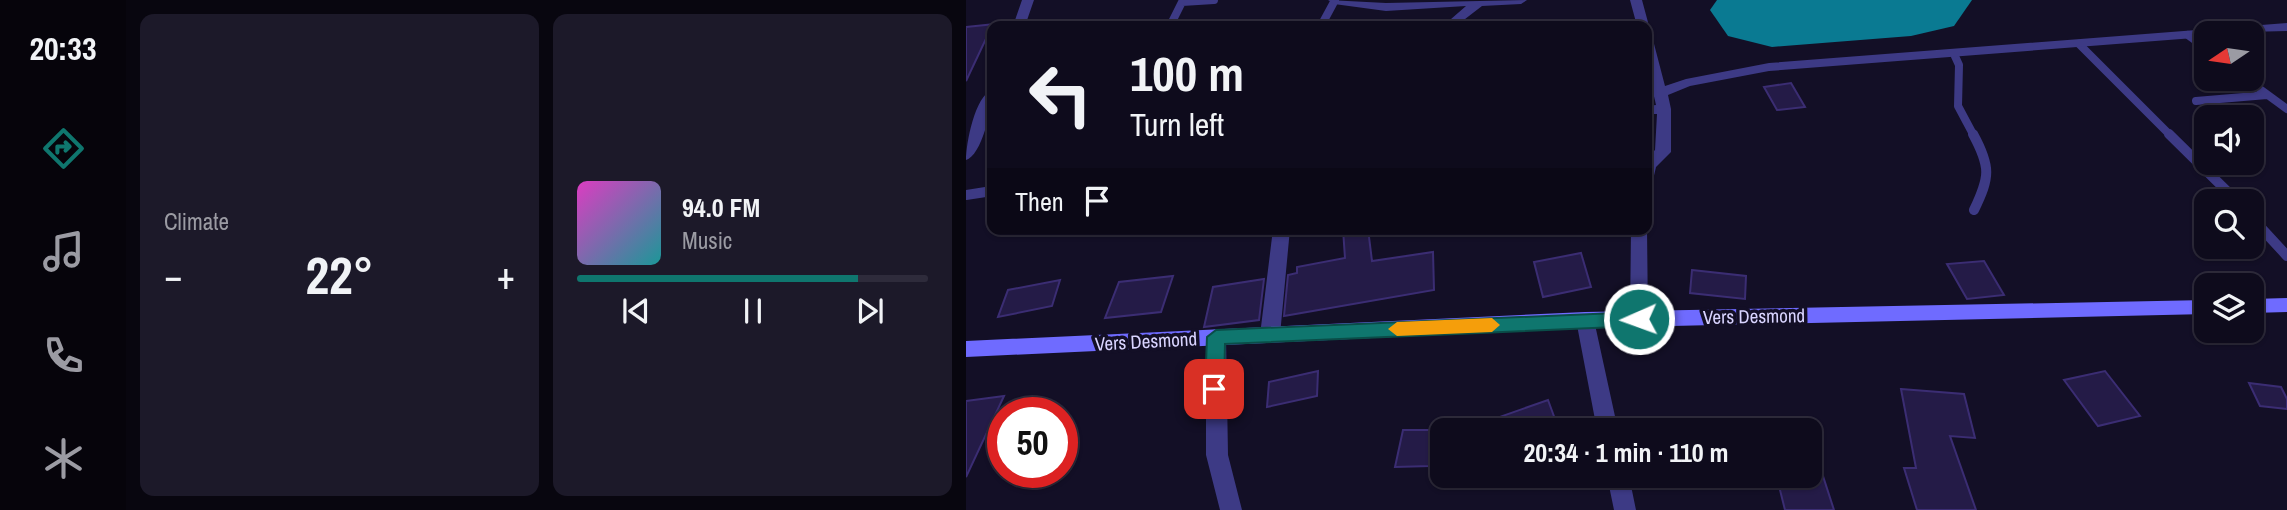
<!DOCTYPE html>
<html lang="en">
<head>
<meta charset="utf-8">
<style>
	:root { --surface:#0e0b1c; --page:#1c1929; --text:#f1f3f6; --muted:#9b9ba3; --line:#2e2b3b; --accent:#0f766e }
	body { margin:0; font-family:"Archivo Narrow",sans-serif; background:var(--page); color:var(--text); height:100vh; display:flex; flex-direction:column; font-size:26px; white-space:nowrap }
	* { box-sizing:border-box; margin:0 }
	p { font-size:23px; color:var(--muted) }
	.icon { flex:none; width:38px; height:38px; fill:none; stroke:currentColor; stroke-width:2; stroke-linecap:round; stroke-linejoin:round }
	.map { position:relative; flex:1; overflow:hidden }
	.sheet { display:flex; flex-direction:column; gap:14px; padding:14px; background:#08060f; width:840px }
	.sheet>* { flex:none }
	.hud { position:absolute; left:21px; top:21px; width:665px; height:214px; border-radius:14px; box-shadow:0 2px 5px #0004,0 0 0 2px var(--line); background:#0e0b1c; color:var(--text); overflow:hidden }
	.needle { width:46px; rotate:257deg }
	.fabs { position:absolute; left:1228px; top:21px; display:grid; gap:14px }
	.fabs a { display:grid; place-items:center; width:70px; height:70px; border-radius:14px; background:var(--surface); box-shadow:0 2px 5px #0004,0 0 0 2px var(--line); font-size:35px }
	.speed { position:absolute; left:21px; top:397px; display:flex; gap:14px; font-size:35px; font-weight:700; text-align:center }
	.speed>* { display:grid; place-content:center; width:91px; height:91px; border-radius:50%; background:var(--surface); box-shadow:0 2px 5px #0004,0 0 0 2px var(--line); line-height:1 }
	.speed .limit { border:10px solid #d22; background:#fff; color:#111 }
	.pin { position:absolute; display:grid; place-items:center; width:60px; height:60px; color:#fff; margin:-30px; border-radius:14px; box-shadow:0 4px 10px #0006 }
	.me { position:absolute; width:77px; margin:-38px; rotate:268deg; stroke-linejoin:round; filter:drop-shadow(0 0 5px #0008) }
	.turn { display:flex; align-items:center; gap:24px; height:147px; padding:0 28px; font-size:32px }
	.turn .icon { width:91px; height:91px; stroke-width:2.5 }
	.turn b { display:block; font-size:49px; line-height:60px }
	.then { display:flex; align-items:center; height:66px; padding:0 28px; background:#0003; gap:14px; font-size:26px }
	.big { font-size:52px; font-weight:700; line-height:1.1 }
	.sheet .card { flex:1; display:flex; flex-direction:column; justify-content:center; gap:10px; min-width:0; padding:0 24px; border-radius:14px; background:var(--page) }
	.song { display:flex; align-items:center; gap:21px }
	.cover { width:84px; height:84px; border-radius:10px; background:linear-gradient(135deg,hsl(310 70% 55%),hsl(180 70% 35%)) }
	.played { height:7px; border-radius:4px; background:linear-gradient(90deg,var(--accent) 80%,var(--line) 80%) }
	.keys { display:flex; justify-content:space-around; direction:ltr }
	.heat { display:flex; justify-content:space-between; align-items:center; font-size:38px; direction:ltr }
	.sheet .tiles { flex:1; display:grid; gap:14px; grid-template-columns:repeat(2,1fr) }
	.trip { position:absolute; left:464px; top:418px; width:392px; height:70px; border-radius:14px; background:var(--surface); box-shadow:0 2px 5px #0004,0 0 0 2px var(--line); font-weight:700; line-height:70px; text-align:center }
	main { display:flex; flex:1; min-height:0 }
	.tab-bar { display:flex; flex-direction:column; width:126px; justify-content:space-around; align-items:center; background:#06040b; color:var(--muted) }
	.tab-bar .icon { width:49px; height:49px }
	.tab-bar .active { color:var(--accent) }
	.tab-bar b { font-size:32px; color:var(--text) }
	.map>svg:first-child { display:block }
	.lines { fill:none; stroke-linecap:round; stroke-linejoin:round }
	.runway { fill:#0a7a92; fill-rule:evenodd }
	.building { fill:#241b47; stroke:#3b2d73; stroke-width:2 }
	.service-far1 { stroke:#3d3a85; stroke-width:8 }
	.service { stroke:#3d3a85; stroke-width:10 }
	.minor { fill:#3d3a85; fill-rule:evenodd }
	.secondary { fill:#6f6bff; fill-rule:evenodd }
	.route { fill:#0f766e; stroke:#0a4d48; stroke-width:2 }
	.slow { fill:#f59e0b }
	.labels { text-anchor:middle; stroke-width:7; stroke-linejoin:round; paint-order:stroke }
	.street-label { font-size:19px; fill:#d9d4ff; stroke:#130f26 }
</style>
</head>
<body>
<main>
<nav class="tab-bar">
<b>20:33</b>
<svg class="icon active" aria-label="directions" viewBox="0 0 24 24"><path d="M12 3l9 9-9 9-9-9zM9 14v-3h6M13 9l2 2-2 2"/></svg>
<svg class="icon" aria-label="music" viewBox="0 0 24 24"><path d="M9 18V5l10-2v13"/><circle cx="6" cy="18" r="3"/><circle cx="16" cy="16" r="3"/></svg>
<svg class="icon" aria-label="phone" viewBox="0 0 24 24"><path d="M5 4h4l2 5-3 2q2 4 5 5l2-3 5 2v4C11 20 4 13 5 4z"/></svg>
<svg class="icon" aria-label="climate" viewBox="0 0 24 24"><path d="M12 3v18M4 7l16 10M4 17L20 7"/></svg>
</nav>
<section class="sheet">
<div class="tiles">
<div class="card"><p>Climate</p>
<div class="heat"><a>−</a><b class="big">22°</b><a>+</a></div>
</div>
<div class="card">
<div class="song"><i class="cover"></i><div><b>94.0 FM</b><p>Music</p></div></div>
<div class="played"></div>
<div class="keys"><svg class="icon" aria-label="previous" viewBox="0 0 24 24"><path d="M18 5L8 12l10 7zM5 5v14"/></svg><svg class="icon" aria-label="pause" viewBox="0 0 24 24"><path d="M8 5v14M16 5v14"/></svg><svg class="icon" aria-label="next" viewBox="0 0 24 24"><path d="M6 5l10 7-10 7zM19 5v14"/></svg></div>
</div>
</div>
</section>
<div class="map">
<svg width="1321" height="510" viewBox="0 0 1321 510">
	<rect width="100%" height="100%" fill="#130f26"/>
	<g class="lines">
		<path class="runway" d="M751,0H1006L988,26L945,36L806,47L762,36L744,10Z"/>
	</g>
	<path class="building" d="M29,24L26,26L0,81V27Z
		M825,83L839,107L811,110L798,87Z
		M377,229H402L406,261L467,252L468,290L318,316L322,275L331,273V267L379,258Z
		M615,253L625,287L577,297L568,262Z
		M1018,261L1038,295L1001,299L981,264Z
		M726,270L780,276L779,299L724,293Z
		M207,276L195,312L139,318L153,282Z
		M298,279L293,320L238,327L247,287Z
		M94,280L86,306L32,317L42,290Z
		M352,371L351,396L301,407L303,382Z
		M1139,371L1174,416L1132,426L1098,380Z
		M1283,383L1315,387L1321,399V409L1294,406Z
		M935,389L998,394L1009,438L984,436L1010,510H951L938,468H950Z
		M38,396L0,477V401Z
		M582,400L593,430H506L505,427Z
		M437,430H470L464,466L429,467Z
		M856,473L868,510H819L811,478Z"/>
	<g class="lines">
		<path class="service-far1" d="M204,26L216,2L248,0
			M355,26L369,0
			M1222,35L1241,49
			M1113,44L1205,136
			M988,54L993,65L992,106L1008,136
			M1280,79L1321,109
			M1230,101L1301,95"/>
		<path class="service" d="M1007,134C1025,167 1024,177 1008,210
			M1203,134L1271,201
			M0,195L26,191
			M1286,218L1321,256"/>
		<path class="minor" d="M56,0H68L59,26H47Z
			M362,0L420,3L561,0L555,4L516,6L490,26H477L500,6L420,11L368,4Z
			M664,0H676L683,26L681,29L671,26Z
			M1321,23V31L1241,33V37L803,71L724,86L702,95L705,109V152L690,167L687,180L681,181V158L689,150L691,114H681V106L690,105L681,66V36L687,40L699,86L720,79L803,63Z
			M26,90C27,105 16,156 0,160C0,143 9,96 26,90Z
			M681,228L682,319L680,324L673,327L666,324L664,319L665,229Z
			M307,229H324L314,335L311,341L304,343L297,341L294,335Z
			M619,312L626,315L628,320L652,430H631L610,320L612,315Z
			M250,329L257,331L260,337L262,455L276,510H254L240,455V337L243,331Z
			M641,476H663L670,510H648Z"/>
		<path class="secondary" d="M1321,298V312L1286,313V299Z
			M1241,300V314L619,328L0,357V341L619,312Z"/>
	</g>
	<path class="route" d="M673,312L682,319L673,326L259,344L258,389L255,394H242L239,389L241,337L250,330Z"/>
	<path class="slow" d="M526,318L534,325L526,332L431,336L422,329L431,322Z"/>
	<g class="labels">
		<g class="street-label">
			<text transform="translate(788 316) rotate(-1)" y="7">Vers Desmond</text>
			<text transform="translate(180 341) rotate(-3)" y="7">Vers Desmond</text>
		</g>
	</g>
</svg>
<div class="fabs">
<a><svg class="needle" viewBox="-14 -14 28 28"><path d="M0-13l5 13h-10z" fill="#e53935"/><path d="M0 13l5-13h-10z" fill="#9b9ba3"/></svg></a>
<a><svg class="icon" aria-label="sound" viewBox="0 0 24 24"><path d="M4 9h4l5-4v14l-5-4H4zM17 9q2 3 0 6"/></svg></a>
<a><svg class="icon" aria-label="search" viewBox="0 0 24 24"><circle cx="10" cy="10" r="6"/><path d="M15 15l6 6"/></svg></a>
<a><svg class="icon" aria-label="layers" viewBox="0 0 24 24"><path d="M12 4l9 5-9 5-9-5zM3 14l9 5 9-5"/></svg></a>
</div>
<div class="speed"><div class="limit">50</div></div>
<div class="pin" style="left:248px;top:389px;background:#d93025"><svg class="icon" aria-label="arrive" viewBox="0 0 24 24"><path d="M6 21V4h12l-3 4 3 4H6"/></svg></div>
<svg class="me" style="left:673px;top:319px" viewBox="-20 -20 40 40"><circle r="17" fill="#0f766e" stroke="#fff" stroke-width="3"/><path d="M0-11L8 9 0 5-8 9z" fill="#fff"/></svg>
<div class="trip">20:34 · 1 min · 110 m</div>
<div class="hud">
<div class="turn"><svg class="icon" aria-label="left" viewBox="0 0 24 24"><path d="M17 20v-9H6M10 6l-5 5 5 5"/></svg><div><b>100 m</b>Turn left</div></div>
<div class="then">Then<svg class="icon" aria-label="arrive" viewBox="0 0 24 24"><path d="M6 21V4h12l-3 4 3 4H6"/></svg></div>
</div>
</div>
</main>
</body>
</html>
